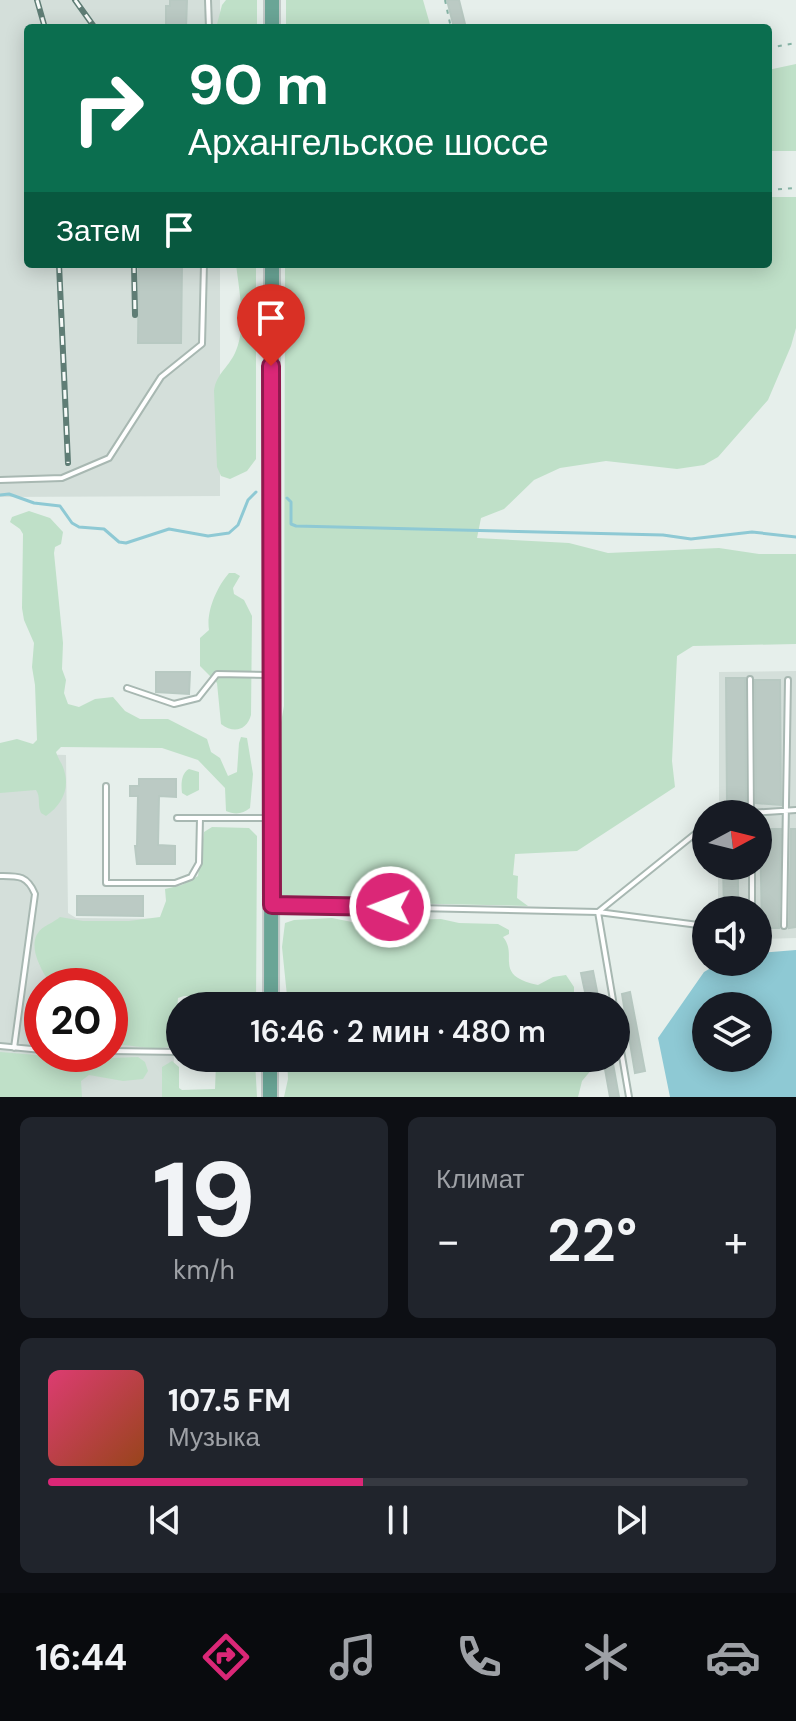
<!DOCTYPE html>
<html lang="ru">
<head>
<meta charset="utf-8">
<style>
	:root { --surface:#171b24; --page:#20242c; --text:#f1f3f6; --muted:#9ea1a6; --line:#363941; --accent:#db2777 }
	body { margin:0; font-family:"DM Sans",sans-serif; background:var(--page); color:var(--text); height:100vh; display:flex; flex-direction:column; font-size:30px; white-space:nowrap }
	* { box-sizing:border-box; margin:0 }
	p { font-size:26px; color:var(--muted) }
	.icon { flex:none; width:44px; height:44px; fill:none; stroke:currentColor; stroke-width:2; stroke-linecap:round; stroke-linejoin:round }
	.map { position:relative; height:1097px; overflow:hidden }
	.sheet { display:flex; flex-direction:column; gap:20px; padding:20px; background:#0d0f14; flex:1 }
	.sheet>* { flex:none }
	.banner { position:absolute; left:24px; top:24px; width:748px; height:244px; border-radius:8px; box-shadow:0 4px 20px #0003; background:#0b6e4f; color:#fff; overflow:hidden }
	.needle { width:52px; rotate:83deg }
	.tools { position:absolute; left:692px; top:800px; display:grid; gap:16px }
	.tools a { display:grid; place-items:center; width:80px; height:80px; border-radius:50%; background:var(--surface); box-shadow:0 4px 20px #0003; font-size:40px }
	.speed { position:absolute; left:24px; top:968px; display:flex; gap:16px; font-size:40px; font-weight:700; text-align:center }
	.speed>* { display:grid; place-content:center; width:104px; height:104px; border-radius:50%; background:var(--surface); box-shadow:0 4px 20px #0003; line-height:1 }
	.speed .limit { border:12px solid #d22; background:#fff; color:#111 }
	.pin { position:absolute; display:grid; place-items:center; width:68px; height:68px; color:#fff; margin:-82px -34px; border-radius:50% 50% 50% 0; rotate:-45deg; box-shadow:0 0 8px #0007 }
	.pin .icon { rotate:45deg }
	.me { position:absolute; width:88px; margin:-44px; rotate:271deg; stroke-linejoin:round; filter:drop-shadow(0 0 6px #0008) }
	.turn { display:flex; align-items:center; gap:28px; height:168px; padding:0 32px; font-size:36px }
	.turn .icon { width:104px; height:104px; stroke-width:2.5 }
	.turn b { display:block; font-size:56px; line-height:68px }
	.then { display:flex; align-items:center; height:76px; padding:0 32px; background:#0003; gap:16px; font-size:30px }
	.big { font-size:60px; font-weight:600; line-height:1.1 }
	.sheet .widget { flex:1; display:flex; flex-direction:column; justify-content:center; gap:12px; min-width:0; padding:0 28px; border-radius:12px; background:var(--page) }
	.sheet .dial { align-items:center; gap:0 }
	.dial b { font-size:104px; line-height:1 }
	.song { display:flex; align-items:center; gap:24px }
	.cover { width:96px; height:96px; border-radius:12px; background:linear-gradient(135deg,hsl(340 70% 55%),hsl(20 70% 35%)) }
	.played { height:8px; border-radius:4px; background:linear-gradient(90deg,var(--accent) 45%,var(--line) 45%) }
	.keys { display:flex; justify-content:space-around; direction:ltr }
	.heat { display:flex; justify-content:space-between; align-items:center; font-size:44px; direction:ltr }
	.sheet .tiles { flex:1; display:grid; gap:20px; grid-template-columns:1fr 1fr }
	.widget:last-child { grid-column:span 2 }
	.trip { position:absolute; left:166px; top:992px; width:464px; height:80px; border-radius:40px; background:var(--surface); box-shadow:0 4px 20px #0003; font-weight:600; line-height:80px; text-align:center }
	.menu { display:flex; height:128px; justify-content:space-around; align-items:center; background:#090b0e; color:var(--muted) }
	.menu .icon { width:56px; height:56px }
	.menu .current { color:var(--accent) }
	.menu b { font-size:36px; color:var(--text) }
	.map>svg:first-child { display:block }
	.built { fill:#d4dfda; fill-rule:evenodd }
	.green { fill:#bfe0c8 }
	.water { fill:#8ec9d4; fill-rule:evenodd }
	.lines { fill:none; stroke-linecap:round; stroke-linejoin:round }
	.stream { stroke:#8ec9d4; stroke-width:3 }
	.building { fill:#bbcac4; stroke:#b8c9c2; stroke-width:2 }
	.lane-casing { stroke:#a8b8b2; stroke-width:8 }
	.primary-casing { stroke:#c2cac8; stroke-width:18 }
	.path { stroke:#86b3a5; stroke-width:2; stroke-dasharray:4 6; stroke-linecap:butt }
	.lane { stroke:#fff; stroke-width:4 }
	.primary { stroke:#6aa596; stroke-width:14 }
	.rail-casing { stroke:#5f7d75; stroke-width:6 }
	.rail { stroke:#f7fbf9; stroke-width:3; stroke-dasharray:9; stroke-linecap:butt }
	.route-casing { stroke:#8e194d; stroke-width:20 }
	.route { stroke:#db2777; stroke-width:14 }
</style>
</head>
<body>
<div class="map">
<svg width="796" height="1097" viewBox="0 0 796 1097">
	<rect width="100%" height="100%" fill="#e6efeb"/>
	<path class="built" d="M0,0H220V28H28V264H220V496L0,497Z
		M796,671V938L758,939V910H718V866H758V814H719V672Z
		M0,753L66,755L68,913L76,918L177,919L173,1097H0ZM42,986H110V1054H42Z"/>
	<path class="green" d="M226,0H257V28H216L222,5Z
		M286,0H423L431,28H286Z
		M796,64V151H768V70Z
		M768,197H796V328L791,346L768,400L718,457L704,465L677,469L606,461L560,468L534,480L504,509L481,518L477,538L569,543L608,553L719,548L759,554H796V644L693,646L677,656L672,761L675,787L577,851L515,854L513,875L518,876L517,898L528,906L299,901L278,896L277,744L284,706L285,264H768Z
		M236,264H256V459L247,471L230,479L221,476L217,467L214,391C216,374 228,368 235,353C247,328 239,290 236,264Z
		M29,511L50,518L63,532L61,544L55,547L54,553L63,643L62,669L66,680L64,693L68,704L79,707L95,699L113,697L125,711L140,719H168L207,739L211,752L220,758L228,776L237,772L239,743L241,737L247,738L253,774L250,808C243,814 235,815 226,811L225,788L198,760L162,748L61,747L56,752C58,759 62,763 64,770C70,789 62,805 46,816L41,813C37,804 41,797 36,790L0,793V743L17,739L33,744L37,740L35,685L32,667L34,643L24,620L22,608L23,534L20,529L10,522L12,517Z
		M229,573H235L240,576L233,588L234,594L244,600L252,616L251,715C247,730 234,734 221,724L217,683L200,666V638L209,630C206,611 217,587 229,573Z
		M189,769L199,772V790L187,796L182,793C181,785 181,773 189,769Z
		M212,827L249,828L257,836L256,1006H222L218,996H184L178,998L174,1045C154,1053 131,1043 110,1045V986L51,985C42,971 23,941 44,927C50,923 54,922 60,917L83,921H129L160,917L166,901L165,889L182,885L198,876L204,832Z
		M332,918L352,922L369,918L394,924L406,920L441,919L459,923L498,924L509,930V934L503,937C519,956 492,975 538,985L553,977L566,975L574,987V1006H288L282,947L285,923L294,920Z
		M0,1052L85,1059L138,1057L145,1062L148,1071L143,1079L123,1081L89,1075L81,1081L82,1097H0Z
		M220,1058H250L255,1061L257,1097H162V1067L172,1061L179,1067V1088L182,1090L215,1089L216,1063Z
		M287,1058H592L593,1068L582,1081L578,1097H284L288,1079Z"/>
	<path class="water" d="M796,950V1097H670L658,1038L704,972L721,962H758V953ZM706,1006H758V1058H706Z"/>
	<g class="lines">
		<path class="stream" d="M0,495L9,494L34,503L60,506L72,523L79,527L104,529L119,542L126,543L169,529L208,536L229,533L238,525L248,500L256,492
			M287,498L291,502V524L296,526L663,535L691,539L752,532L796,537"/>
	</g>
	<path class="building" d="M170,0H187L186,28H166V6H170Z
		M447,0H459L466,28H454Z
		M139,264H182L181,343H138Z
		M156,672H190L189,694L156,692Z
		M726,678H745L746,803H727Z
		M755,680H780L781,805L756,803Z
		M139,779H176V797L159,796L158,845L175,846V864H137L135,846H137L138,796H130V786H139Z
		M760,829H781L779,928H762Z
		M791,829H796V927L789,928Z
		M723,866H738V910H724Z
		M77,896H143V916L77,915Z
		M593,971L600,1006H588L581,973Z
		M630,992L645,1071L635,1073L622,994Z
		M603,1058H612L619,1097H610Z"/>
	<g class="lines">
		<g class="lane-casing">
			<path id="lane" d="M208,0L209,28
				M0,480L62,478L109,458L161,377L202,344L204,264
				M750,679L751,814
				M127,688L174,704L198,698L217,674L268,675
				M106,786V883H175L191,877L199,863L200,818
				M733,814L796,810
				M177,818H268
				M752,866V910
				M0,876C18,876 27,875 35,894L14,1048
				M274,905L598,912L706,825
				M784,926L788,680
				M614,1006L598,912L706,926
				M616,1021L629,1097
				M0,1046L42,1050
				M110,1051L180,1052"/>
		</g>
		<g class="primary-casing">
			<path id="primary" d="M272,28V0
				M271,1006L272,264
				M270,1097V1058"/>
		</g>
		<path class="path" d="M445,0L451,28
			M768,48L796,43
			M768,190L796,188"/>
		<use href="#lane" class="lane"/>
		<use href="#primary" class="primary"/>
		<g class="rail-casing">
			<path id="rail" d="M37,0L45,28
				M75,0L95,28
				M59,264L68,463
				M134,264L135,315"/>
		</g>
		<use href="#rail" class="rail"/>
	</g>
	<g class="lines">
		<g class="route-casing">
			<path id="route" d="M271,366L272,905L390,907"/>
		</g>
		<use href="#route" class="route"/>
	</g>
</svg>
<div class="tools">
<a><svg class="needle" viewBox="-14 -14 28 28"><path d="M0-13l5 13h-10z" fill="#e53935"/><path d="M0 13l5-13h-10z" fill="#9ea1a6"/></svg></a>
<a><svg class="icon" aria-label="sound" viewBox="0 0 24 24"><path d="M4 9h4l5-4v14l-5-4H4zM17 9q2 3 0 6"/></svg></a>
<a><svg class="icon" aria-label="layers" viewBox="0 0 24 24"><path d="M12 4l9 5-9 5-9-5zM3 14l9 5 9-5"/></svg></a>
</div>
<div class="speed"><div class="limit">20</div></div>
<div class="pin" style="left:271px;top:366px;background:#d93025"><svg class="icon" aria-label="arrive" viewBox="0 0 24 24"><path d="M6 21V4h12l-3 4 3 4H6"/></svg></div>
<svg class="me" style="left:390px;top:907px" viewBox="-20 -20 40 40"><circle r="17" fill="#db2777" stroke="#fff" stroke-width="3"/><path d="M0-11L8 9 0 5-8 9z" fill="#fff"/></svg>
<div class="trip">16:46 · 2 мин · 480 m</div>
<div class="banner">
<div class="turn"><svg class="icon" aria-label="right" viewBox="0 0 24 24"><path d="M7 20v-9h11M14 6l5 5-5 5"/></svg><div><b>90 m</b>Архангельское шоссе</div></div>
<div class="then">Затем<svg class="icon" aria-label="arrive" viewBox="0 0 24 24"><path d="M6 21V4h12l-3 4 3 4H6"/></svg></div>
</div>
</div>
<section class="sheet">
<div class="tiles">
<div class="widget dial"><b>19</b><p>km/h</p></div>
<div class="widget"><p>Климат</p>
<div class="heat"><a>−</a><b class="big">22°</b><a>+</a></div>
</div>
<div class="widget">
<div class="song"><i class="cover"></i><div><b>107.5 FM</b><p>Музыка</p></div></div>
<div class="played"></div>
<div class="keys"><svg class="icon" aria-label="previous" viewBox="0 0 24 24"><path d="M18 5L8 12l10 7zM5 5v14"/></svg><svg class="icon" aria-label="pause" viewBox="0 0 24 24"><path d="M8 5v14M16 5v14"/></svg><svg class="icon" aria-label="next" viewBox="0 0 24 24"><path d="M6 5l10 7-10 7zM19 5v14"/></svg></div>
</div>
</div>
</section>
<nav class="menu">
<b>16:44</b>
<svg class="icon current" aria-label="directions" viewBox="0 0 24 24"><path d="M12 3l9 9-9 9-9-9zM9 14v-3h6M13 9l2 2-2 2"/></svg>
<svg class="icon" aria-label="music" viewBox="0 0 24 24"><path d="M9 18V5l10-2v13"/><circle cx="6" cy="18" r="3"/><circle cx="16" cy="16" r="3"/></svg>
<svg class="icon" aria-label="phone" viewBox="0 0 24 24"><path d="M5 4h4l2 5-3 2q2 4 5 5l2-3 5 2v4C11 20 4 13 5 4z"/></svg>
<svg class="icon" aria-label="climate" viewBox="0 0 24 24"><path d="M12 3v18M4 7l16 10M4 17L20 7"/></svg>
<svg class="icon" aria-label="car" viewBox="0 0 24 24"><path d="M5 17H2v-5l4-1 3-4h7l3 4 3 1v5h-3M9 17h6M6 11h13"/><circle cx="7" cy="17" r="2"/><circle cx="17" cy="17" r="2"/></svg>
</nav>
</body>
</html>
